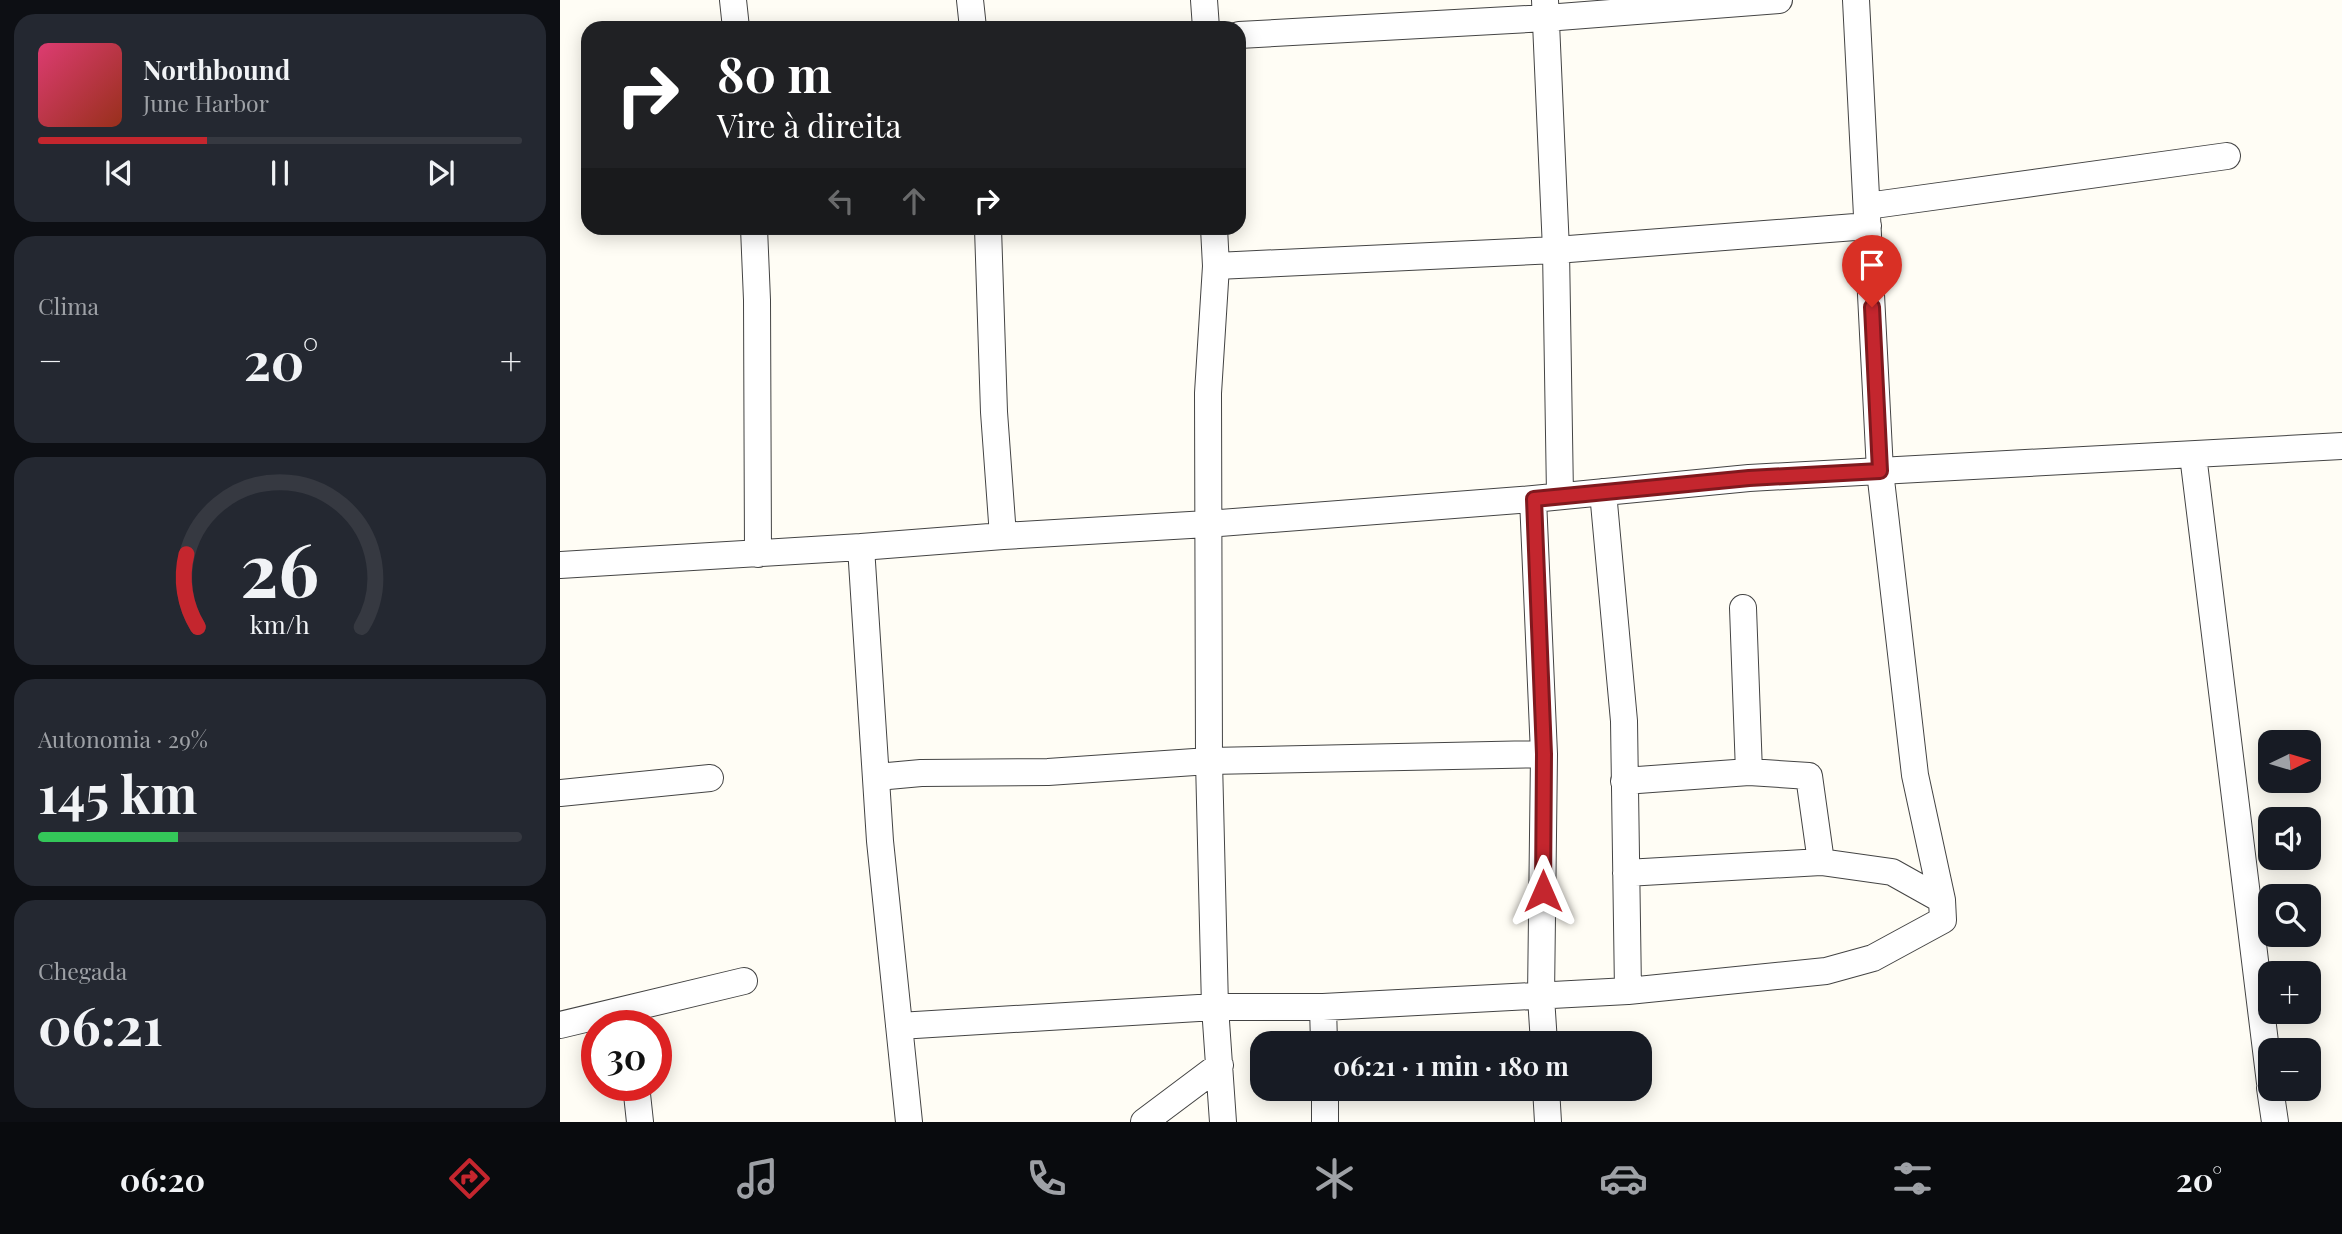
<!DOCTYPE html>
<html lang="pt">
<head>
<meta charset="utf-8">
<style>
	:root { --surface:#171b24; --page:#242831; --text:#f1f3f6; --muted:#9ea1a6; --line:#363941; --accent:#c4262e }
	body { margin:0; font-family:"Playfair Display",serif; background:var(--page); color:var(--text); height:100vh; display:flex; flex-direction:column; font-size:26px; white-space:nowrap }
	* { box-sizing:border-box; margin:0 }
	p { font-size:23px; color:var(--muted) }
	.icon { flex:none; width:38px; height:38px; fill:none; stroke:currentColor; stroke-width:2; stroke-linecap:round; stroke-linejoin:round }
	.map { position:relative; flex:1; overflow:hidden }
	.side { display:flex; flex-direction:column; gap:14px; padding:14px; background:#0d0f14; width:560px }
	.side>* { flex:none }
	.banner { position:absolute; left:21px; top:21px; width:665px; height:214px; border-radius:21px; box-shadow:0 4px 18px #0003; background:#202124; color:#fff; overflow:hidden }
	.needle { width:46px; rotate:85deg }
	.buttons { position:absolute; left:1698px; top:730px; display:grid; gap:14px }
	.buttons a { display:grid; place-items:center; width:63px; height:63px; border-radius:14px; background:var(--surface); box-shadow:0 4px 18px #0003; font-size:35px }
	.speed { position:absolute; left:21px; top:1010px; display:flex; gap:14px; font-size:35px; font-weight:700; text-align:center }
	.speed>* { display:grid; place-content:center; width:91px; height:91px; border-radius:50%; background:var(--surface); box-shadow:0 4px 18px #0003; line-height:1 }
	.speed .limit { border:10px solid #d22; background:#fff; color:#111 }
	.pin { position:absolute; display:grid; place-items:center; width:60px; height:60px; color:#fff; margin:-72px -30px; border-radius:50% 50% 50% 0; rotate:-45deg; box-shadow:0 0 7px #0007 }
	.pin .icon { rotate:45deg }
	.me { position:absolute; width:77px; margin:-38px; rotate:0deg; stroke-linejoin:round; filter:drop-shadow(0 0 5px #0008) }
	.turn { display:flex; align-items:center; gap:24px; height:147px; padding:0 21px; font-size:32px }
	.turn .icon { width:91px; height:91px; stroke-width:2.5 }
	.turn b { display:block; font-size:49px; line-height:60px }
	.lanes { display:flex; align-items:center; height:66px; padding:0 21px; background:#0003; justify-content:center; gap:35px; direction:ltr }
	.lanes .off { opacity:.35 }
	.big { font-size:52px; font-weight:700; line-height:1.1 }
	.side .card { flex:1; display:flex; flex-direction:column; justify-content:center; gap:10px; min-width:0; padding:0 24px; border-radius:21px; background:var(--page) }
	.side .dial { align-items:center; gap:0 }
	.dial svg { height:182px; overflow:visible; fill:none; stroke:var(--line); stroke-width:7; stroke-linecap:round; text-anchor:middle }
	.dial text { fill:var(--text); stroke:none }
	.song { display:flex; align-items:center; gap:21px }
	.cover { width:84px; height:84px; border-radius:10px; background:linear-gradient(135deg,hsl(340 70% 55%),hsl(10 70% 35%)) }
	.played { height:7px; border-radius:4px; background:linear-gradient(90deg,var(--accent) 35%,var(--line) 35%) }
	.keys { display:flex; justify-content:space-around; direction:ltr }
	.heat { display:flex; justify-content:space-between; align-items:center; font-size:38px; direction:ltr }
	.charge { height:10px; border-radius:5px; background:linear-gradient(90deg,#34c759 29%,var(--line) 0) }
	.trip { position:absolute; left:690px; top:1031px; width:402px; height:70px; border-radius:21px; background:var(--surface); box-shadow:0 4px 18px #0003; font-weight:700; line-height:70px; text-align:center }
	.menu { display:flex; height:112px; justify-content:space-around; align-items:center; background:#090b0e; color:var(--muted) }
	.menu .icon { width:49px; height:49px }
	.menu .current { color:var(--accent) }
	.menu b { font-size:32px; color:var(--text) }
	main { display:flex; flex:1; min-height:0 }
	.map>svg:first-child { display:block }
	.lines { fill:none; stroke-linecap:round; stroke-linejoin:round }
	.street-casing { stroke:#444; stroke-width:28 }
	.street { stroke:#fff; stroke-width:26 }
	.route-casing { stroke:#7f191e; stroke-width:18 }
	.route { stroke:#c4262e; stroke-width:12 }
</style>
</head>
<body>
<main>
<section class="side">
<div class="card">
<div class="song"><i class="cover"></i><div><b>Northbound</b><p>June Harbor</p></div></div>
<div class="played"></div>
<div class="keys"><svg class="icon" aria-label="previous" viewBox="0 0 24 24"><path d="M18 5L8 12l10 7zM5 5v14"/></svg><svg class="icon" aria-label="pause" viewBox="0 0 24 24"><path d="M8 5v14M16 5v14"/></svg><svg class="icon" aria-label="next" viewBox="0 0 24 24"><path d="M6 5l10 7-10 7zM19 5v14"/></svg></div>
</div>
<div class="card"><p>Clima</p>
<div class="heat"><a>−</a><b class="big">20°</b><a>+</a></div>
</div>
<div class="card dial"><svg viewBox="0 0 100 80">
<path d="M14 69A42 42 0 1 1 86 69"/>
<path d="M14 69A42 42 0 0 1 9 37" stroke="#c4262e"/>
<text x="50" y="56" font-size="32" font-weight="700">26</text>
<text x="50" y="72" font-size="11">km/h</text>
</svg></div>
<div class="card"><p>Autonomia · 29%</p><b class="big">145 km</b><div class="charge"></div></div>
<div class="card"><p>Chegada</p><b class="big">06:21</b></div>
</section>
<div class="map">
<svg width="1782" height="1122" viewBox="0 0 1782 1122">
	<rect width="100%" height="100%" fill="#fffdf5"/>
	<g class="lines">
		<g class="street-casing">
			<path id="street" d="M173,0L176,28
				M410,0L413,28
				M644,0L646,28
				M985,0L996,250L1000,495
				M679,35L986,18L1219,0
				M1307,206L1667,156
				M194,228L197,300L198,554
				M428,228L434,412L443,536
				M654,228L656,266L648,393L649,761L655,1007L663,1122
				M656,266L996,250L1308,226
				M1633,455L1710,1083
				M1043,492L1064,721L1068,991L1266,971L1313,958L1383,920L1382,900L1355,775L1320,471L1296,0
				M973,499L984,754L981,997L984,1043
				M301,547L320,841L349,1122
				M0,565L301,547L443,536L647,524L973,499L1189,478L1782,446
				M1183,608L1189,772
				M317,777L361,773L488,772L649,761L984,754
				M1064,781L1189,772L1249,776L1261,862
				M0,793L150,778
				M1066,873L1261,862L1332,872L1382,900
				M763,1007L764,1043
				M0,1025L184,981
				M339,1026L655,1007H763L1068,991
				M76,1085L80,1122
				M765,1088V1122
				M986,1088L988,1122
				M1710,1088L1715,1122
				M584,1122L660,1065"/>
		</g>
		<use href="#street" class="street"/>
	</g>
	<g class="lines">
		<g class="route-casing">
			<path id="route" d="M983,891L984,754L974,499L1189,478L1320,471L1312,307"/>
		</g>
		<use href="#route" class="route"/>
	</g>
</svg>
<div class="buttons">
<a><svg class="needle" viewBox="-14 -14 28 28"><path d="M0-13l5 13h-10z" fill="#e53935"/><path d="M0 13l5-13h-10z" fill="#9ea1a6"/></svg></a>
<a><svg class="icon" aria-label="sound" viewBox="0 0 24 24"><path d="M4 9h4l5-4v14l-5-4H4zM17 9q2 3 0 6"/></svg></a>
<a><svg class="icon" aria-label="search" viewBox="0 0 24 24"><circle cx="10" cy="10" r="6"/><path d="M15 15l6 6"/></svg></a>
<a>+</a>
<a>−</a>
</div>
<div class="speed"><div class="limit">30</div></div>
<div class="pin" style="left:1312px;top:307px;background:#d93025"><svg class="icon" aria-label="arrive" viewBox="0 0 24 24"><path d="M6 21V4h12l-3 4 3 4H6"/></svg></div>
<svg class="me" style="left:983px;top:891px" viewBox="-20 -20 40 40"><path d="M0-17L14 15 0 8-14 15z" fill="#c4262e" stroke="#fff" stroke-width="4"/></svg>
<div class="trip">06:21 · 1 min · 180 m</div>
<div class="banner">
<div class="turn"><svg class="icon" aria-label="right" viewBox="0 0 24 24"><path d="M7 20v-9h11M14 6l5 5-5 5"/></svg><div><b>80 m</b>Vire à direita</div></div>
<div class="lanes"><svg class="icon off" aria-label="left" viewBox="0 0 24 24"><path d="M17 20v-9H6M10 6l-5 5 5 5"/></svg><svg class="icon off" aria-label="ahead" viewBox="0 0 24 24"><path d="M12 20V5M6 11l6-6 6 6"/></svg><svg class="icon" aria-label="right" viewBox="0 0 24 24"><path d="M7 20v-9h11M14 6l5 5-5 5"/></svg></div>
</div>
</div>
</main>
<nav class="menu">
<b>06:20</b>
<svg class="icon current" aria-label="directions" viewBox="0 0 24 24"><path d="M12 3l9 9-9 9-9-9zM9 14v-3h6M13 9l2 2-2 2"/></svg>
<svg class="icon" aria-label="music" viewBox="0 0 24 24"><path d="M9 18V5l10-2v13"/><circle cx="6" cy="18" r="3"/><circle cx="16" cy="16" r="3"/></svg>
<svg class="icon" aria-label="phone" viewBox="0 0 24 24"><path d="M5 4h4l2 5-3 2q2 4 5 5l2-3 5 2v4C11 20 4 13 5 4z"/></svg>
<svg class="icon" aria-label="climate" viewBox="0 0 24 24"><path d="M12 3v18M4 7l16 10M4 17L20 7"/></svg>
<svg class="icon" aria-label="car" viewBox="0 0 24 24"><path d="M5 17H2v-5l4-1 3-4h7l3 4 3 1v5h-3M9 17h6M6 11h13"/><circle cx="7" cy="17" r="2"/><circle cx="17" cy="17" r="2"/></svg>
<svg class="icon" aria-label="filters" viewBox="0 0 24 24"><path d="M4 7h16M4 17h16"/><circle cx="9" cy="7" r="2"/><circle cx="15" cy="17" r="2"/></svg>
<b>20°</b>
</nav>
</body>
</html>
